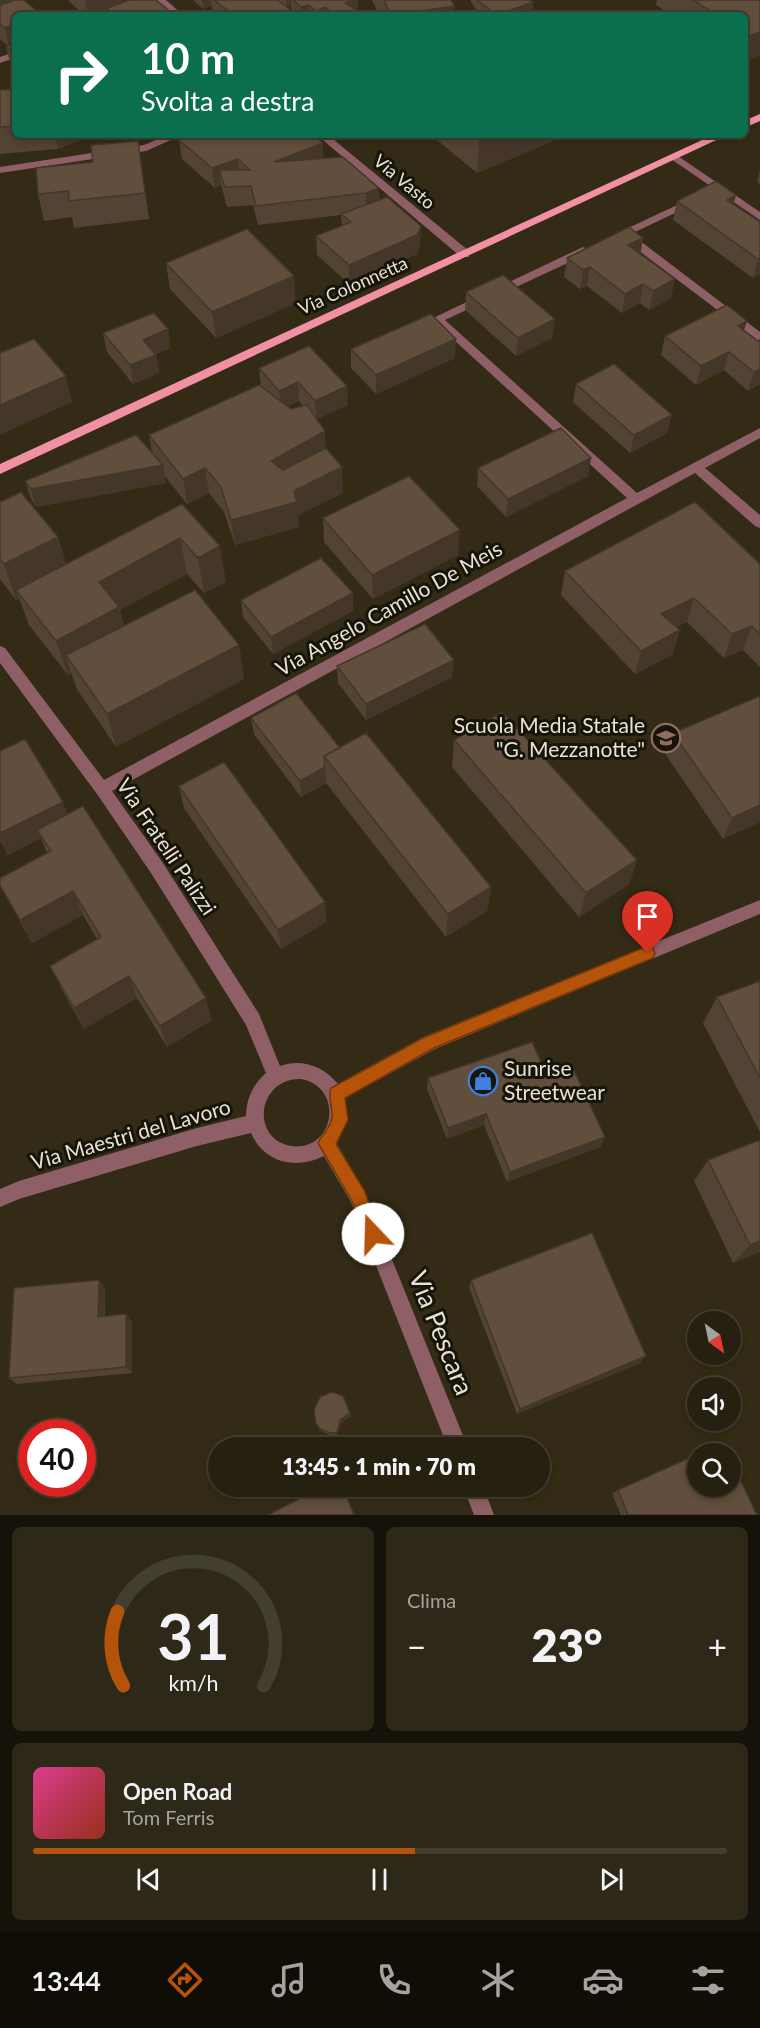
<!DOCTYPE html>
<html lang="it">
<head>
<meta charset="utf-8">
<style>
	:root { --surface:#262010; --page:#2e2819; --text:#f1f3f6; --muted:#a4a39f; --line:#423e30; --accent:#b45309 }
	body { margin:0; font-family:Lato,sans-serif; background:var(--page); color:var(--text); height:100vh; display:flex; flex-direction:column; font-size:22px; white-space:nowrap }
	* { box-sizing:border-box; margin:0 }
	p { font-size:20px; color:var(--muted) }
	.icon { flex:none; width:33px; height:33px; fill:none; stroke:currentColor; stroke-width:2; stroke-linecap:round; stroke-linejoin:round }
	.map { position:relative; height:1515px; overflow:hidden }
	.drawer { display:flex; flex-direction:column; gap:12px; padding:12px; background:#151209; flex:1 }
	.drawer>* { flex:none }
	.top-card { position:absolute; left:12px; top:12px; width:736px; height:126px; border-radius:9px; box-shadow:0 3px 9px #0003,0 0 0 2px var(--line); background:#0b6e4f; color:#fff; overflow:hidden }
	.needle { width:39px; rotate:147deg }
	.fabs { position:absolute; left:687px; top:1311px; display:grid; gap:12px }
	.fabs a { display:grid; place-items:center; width:54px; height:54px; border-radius:50%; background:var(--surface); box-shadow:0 3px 9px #0003,0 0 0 2px var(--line); font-size:30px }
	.speed { position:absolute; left:18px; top:1419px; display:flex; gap:12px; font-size:30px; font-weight:700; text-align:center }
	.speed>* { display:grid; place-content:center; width:78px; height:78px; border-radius:50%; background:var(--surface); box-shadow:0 3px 9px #0003,0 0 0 2px var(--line); line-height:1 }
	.speed .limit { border:9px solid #d22; background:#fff; color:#111 }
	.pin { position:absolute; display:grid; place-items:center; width:51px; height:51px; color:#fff; margin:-62px -26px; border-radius:50% 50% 50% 0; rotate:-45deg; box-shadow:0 0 6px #0007 }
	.pin .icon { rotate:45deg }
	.me { position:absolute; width:66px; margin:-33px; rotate:339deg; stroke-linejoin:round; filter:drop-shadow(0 0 4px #0008) }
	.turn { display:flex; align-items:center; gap:21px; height:126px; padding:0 30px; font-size:27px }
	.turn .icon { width:78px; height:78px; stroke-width:2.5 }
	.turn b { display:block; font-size:42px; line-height:51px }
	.big { font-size:45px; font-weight:800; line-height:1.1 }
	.drawer .tile { flex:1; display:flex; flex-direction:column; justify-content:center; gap:9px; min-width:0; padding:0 21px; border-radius:9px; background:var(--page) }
	.drawer .dial { align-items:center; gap:0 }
	.dial svg { height:156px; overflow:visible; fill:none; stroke:var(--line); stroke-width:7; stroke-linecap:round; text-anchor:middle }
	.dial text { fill:var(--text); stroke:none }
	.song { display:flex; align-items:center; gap:18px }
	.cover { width:72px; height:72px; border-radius:9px; background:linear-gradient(135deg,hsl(330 70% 55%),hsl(10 70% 35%)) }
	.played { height:6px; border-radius:3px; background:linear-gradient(90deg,var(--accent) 55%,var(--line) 55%) }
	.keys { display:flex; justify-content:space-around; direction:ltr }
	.heat { display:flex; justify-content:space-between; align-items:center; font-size:33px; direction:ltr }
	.drawer .tiles { flex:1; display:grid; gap:12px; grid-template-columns:1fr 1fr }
	.tile:last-child { grid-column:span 2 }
	.trip { position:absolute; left:208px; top:1437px; width:342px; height:60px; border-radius:30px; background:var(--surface); box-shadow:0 3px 9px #0003,0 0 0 2px var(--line); font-weight:800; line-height:60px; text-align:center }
	.dock { display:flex; height:96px; justify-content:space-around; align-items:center; background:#0f0d06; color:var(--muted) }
	.dock .icon { width:42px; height:42px }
	.dock .selected { color:var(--accent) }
	.dock b { font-size:27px; color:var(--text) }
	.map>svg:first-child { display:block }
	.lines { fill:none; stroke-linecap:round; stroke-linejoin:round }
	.minor { fill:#8e5f67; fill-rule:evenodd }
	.major { fill:#f090a2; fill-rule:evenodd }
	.wall { fill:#534334; fill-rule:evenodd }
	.shaded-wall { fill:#44372a }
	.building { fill:#614e3c; stroke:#44372a; stroke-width:1.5 }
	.route { fill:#b45309; stroke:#753606; stroke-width:1.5 }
	.labels { text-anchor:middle; stroke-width:6; stroke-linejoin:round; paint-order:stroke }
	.far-street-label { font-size:18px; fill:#e7e2d5; stroke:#17140a }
	.street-label { font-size:21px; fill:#e7e2d5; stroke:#17140a }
	.poi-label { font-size:21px; fill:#e7e2d5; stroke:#17140a; text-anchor:end }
	.near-street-label { font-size:26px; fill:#e7e2d5; stroke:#17140a }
</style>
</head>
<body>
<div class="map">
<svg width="760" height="1515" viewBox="0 0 760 1515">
	<rect width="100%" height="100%" fill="#332b15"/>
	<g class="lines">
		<path class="minor" d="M155,0H166L183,15H172Z
			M15,52V58L0,63V57Z
			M168,135H182L146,151L0,173V167L144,145Z
			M317,135H328L469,251V257H461Z
			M675,154L760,212V220L671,159V155Z
			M692,198L696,199V203L631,234L760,332V342L622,238L613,242L607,238Z
			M583,247L589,251L587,254L445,320L637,493L760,428V438L705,468L760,515V528L755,526L695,473L112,791L163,863L259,1014L280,1066C301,1058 324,1066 338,1084L423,1037L760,900V914L435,1049L345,1098L347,1121L337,1144L364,1190L468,1448H448L351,1202L324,1156C296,1170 264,1163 251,1133L197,1146L19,1199L0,1207V1189L19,1181L197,1128L246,1116C246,1100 253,1084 266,1073L246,1025L151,873L97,794L0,663V646L5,648L104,780L627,498L431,319ZM301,1079C345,1087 335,1152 291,1146C250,1139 257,1078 301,1079Z
			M463,1486H483L494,1515H474Z"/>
		<path class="major" d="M760,114V121L746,127V120Z
			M713,135H727L0,474V464Z"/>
	</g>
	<path class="wall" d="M0,0L15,15V70L11,66L6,47L8,46L0,39Z
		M68,0H123L124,2L173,15H108V12L99,15H84Z
		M193,0H277L283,4L278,0H358V8L356,9L365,15H292L291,6L287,7L291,15H213L212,6L203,9Z
		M372,0H451L454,15H379Z
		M470,0H530L533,2L532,12L525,15H483L476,10Z
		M657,0H760V55L746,62V15H671L656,5Z
		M15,89V135H94L58,149L0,154V90Z
		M431,135H567L477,173Z
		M179,140L323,143V158L379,188V200L420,245L417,254L349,284L317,255L316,236L342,226L341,215L258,225L253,205L227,207L221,185L215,188L182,159Z
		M142,167L149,219L74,228L72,217L44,221L38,194Z
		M760,170V185L757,182Z
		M677,201L734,204L760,222V274L753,278L673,220Z
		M640,254L671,298L649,310L640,303L622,313L587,286L580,289L564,277L567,258Z
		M166,263L296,303L216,338L170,289Z
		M466,292L552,338L516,356L465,310Z
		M744,330L758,341L760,384L748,391L724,370L696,385L661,355L665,336Z
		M103,333L171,348L156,354L159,373L133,384L107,352Z
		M309,346L348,405L317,419L326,449L343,493L298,515L299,527L235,545L224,512L209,493L187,504L164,475L166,483L36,507L31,499L25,481L152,453L149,435L261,386L259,368ZM299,401L303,406L291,409L288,406Z
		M351,349L455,358L376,394L351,368Z
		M576,384L667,433L630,453L573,402Z
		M478,468L588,476L506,517L477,486Z
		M0,502L58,537L66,564L182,504L226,582L204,593L187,574L120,610L124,626L239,645L244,679L116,747L77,689L71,673L68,675L29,625L19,598L16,600L0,579Z
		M323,518L458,555L373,599L324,542Z
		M760,564V667L743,650L724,658L687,622L676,627L673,654L635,674L561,595L565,571Z
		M241,600L353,611L273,654L243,617Z
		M337,666L452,677L366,720L338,683Z
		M760,696V822L723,839L666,755L673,733Z
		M251,718L340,748L491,887L487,911L446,937L326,783L301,797L254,734Z
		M454,740L637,860L629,884L579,917L452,767Z
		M0,751L68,814L212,1020L167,1047L137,998L84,1029L61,988L50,966L97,939L83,915L32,943L0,886L47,853L41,838L8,855L0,840Z
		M179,786L325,902L326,922L281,949L184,808Z
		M760,981V1132L703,1023L717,997Z
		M547,1075L605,1137L600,1147L507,1182L484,1125L447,1139L427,1089L428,1078Z
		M760,1140V1252L733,1263L694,1181L708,1160Z
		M471,1280L640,1363L517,1414L469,1288Z
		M105,1288V1317L132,1322V1373L17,1384L9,1378Z
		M350,1413L351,1416L341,1423L337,1435L332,1436L321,1431L317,1425L316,1423Z
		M618,1490L757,1515H621L612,1494Z"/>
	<path class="shaded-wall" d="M0,0H15L0,10Z
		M85,0H123L124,6L107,8L108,12L99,15H88Z
		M202,0H211L212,6L203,9Z
		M286,0H291V6L287,7Z
		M343,0H358V8L355,9Z
		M533,2L532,12L525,15H498Z
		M308,5L309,15H301V7Z
		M455,6L454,15H392Z
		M325,7V15H317V11Z
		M291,10V15H279Z
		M15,24V45L9,47L5,28Z
		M760,32V55L746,62V57L750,36Z
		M55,135H94L58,149Z
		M494,135H567L477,173L479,141Z
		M138,141L142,167L149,219L145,193Z
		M323,143V162H274Z
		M238,159L239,178L219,170L221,185L215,188L212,168Z
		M379,188V207L366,212V193Z
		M736,195L731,214L727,200Z
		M421,226L420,245L417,254L349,284V265Z
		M643,238L640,257L628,245Z
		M760,258V274L753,278L758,259Z
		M590,267L587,286L580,289L583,270Z
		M294,276L296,303L216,338L212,312Z
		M675,279L671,298L649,310L653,291Z
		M643,284L640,303L622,313L625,294Z
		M555,319L552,338L516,356L518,338Z
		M747,321L741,340L738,326Z
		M168,329L171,348L146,358L143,340Z
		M456,339L455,358L376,394V375Z
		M729,352L724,370L696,385L701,366Z
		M156,355L159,373L133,384L130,365Z
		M760,369V384L748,391L754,372Z
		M66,376L72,402L0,435V405Z
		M298,382L299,401L281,410L279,391Z
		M347,386L348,405L316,420L315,401Z
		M672,415L667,433L630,453L634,435Z
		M325,431L326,457L274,486L271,461Z
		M591,458L588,476L506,517L508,499Z
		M163,465L166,483L36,507L31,489Z
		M342,467L343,493L298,515L299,527L235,545L231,520Z
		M205,468L209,493L187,504L183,479Z
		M460,530L458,555L373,599L372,575Z
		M58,537L69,572L16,590L19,598L16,600L4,564Z
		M180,538L187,574L120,610L128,641L66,655L71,673L68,675L56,641L99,582Z
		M220,546L226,582L204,593L198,558Z
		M353,593V611L273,654L271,637Z
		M694,598L687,622L654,638L661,614Z
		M752,626L743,650L724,658L732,634Z
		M680,630L673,654L635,674L641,651Z
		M239,645L244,679L116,747L107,714Z
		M454,660L452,677L366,720V704Z
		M325,767L326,783L301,797L300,781Z
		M63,802L71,823L37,830L41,838L8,855L0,838V833Z
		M760,805V822L723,839L732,818Z
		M637,860L629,884L579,917L586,893Z
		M491,887L487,911L446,937L448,914Z
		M73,891L83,915L32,943L20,920Z
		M325,902L326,922L281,949L278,930Z
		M129,976L137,998L84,1029L74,1008Z
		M206,998L212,1020L167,1047L160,1026Z
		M486,1114L484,1125L447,1139L448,1128Z
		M605,1137L600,1147L507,1182L510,1172Z
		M760,1241V1252L733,1263L750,1245Z
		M99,1280L105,1288L104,1325L98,1317Z
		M126,1314L132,1322V1373L126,1367Z
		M646,1356L640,1363L517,1414L520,1409Z
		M350,1413L351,1416L341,1423L337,1435V1433L340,1420Z"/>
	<path class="building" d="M15,0H24L41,15H15V24L5,28L0,24V5Z
		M130,0H156L173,14L170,15H114L107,8Z
		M214,0H277L291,10L279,15H234Z
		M293,0H352L345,3L365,15H335L325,7L317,11L308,5L301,7Z
		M384,0H451L455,6L391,15Z
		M477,0H530L533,2L497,15Z
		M693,0H760V32L750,36L746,33V15H717Z
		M576,11L582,15H565Z
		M15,43V54L6,47Z
		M15,89V126L0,127V90Z
		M191,135H313L323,143L274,162L343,157L379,188L366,193L256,206L251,186L225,187L219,170H250L238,159L212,168L179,140Z
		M471,135H494L479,141Z
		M138,141L145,193L69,201L68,191L38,194L36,168L93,162L91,145Z
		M716,181L736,195L727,200L760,222V258L758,259L677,201Z
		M387,197L421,226L417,235L349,265L316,236L351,222L341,214Z
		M629,227L643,238L628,245L675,279L653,291L643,284L625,294L590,267L583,270L567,258Z
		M247,229L294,276L212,312L166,263Z
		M503,275L555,319L518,338L466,292Z
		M727,305L747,321L738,326L758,341L760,340V369L754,372L729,352L701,366L665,336Z
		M154,313L168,329L143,340L156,355L130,365L103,333Z
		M431,314L456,339L376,375L351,349Z
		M34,339L66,376L0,405V353Z
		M309,346L347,386L315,401L298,382L279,391L259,368Z
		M614,364L672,415L634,435L576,384Z
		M259,385L291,409L307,405L325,431L271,461L283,470L326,448L342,467L294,491L297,502L231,520L221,487L205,468L183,479L149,435Z
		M561,428L591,458L508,499L478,468Z
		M136,435L163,465L31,489L25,481Z
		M409,476L460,530L372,575L323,518Z
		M21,492L58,537L4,564L0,559V502Z
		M695,502L760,564V635L752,626L732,634L694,598L661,614L680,630L641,651L565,571Z
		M182,504L220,546L198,558L180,538L99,582L119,607L56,641L16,590Z
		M321,558L353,593L271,637L241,600Z
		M195,590L239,645L107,714L66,655Z
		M425,624L454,660L366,704L337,666Z
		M296,693L340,748L324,756L325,767L300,781L251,718Z
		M760,696V805L732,818L673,733Z
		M502,712L637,860L586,893L454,740Z
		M366,733L491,887L448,914L324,756Z
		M25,739L63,802L0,833V751Z
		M224,762L325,902L278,930L179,786Z
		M83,806L206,998L160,1026L129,976L74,1008L50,966L101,937L73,891L20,920L0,885V878L51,851L37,830Z
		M760,981V1078L717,997Z
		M532,1042L547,1075L572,1066L605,1137L510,1172L486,1114L448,1128L428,1078Z
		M760,1140V1241L750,1245L708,1160Z
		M592,1233L646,1356L520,1409L471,1280Z
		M99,1280L98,1317L126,1314V1367L9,1378L14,1288Z
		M332,1392L343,1396L350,1413L340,1420L337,1433H331L320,1429L316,1423L314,1410L320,1397Z
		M723,1443L728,1454H699Z
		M698,1454V1486H730V1458L757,1515H628L618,1490Z
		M324,1486H343L354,1515H268Z"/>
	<path class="route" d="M648,946L653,948L655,953L653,958L434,1048L345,1098L348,1120L336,1144L364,1190L381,1234L379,1240L373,1242L367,1240L352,1201L318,1143C322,1134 331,1128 332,1117C333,1107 327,1097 331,1088L423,1038Z"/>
	<defs>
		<g id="school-ring" transform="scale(1.5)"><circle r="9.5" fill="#17140a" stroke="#8d6e63" stroke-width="1.5"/><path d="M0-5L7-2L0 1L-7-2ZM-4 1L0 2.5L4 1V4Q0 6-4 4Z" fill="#8d6e63"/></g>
		<g id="shop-ring" transform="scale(1.5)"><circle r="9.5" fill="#17140a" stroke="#3f7fe0" stroke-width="1.5"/><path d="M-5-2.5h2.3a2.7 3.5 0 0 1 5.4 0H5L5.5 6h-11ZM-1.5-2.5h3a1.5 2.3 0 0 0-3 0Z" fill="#3f7fe0"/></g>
	</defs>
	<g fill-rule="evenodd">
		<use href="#school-ring" x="666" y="738"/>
		<use href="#shop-ring" x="483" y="1081"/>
	</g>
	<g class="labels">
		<g class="far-street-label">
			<text transform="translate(404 182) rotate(40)" y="6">Via Vasto</text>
			<text transform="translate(353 286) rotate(-24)" y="6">Via Colonnetta</text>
		</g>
		<g class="street-label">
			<text transform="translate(389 609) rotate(-29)" y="7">Via Angelo Camillo De Meis</text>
			<text transform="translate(166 847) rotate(56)" y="7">Via Fratelli Palizzi</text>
			<text transform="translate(131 1135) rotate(-16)" y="7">Via Maestri del Lavoro</text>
		</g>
		<g class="poi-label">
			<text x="645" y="733">Scuola Media Statale<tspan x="645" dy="24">"G. Mezzanotte"</tspan></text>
			<text x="504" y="1076" text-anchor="start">Sunrise<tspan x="504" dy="24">Streetwear</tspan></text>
		</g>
		<g class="near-street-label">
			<text transform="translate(441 1333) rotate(68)" y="9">Via Pescara</text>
		</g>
	</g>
</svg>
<div class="fabs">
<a><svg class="needle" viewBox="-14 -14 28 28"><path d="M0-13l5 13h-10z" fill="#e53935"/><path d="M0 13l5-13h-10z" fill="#a4a39f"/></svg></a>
<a><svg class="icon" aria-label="sound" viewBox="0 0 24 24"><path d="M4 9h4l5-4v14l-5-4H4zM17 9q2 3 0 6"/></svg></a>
<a><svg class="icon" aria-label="search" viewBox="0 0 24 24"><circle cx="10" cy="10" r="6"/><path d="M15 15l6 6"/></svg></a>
</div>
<div class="speed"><div class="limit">40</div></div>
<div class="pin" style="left:648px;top:953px;background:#d93025"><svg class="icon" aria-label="arrive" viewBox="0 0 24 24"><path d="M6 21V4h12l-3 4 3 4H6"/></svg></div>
<svg class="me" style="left:373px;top:1234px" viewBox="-20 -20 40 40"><circle r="19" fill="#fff"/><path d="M0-13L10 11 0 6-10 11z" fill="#b45309"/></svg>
<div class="trip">13:45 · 1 min · 70 m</div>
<div class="top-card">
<div class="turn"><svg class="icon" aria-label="right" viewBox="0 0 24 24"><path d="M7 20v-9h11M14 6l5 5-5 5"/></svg><div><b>10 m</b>Svolta a destra</div></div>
</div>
</div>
<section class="drawer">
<div class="tiles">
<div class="tile dial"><svg viewBox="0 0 100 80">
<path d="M14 69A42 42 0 1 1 86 69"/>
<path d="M14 69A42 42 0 0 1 11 31" stroke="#b45309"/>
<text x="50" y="56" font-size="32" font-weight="700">31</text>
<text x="50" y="72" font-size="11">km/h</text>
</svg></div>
<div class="tile"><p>Clima</p>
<div class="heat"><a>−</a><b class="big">23°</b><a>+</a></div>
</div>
<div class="tile">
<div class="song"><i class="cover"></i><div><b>Open Road</b><p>Tom Ferris</p></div></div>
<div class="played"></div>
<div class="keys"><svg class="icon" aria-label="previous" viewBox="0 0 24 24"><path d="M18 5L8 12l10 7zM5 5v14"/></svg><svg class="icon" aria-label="pause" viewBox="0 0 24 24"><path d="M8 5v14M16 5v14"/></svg><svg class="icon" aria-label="next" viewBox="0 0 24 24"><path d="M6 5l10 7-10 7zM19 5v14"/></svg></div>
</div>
</div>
</section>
<nav class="dock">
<b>13:44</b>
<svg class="icon selected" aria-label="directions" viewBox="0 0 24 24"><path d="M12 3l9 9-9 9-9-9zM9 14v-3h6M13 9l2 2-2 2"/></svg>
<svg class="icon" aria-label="music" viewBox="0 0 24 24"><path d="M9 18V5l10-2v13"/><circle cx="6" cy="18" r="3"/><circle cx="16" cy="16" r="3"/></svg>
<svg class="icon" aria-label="phone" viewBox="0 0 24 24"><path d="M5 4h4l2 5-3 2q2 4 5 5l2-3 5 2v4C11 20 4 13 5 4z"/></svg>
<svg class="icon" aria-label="climate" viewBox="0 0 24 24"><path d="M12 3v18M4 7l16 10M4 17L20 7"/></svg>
<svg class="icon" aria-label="car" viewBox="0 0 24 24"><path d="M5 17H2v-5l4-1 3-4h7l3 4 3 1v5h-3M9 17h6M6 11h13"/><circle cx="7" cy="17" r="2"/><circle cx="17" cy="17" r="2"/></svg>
<svg class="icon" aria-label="filters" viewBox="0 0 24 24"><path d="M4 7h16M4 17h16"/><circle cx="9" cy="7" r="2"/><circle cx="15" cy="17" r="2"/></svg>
</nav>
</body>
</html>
